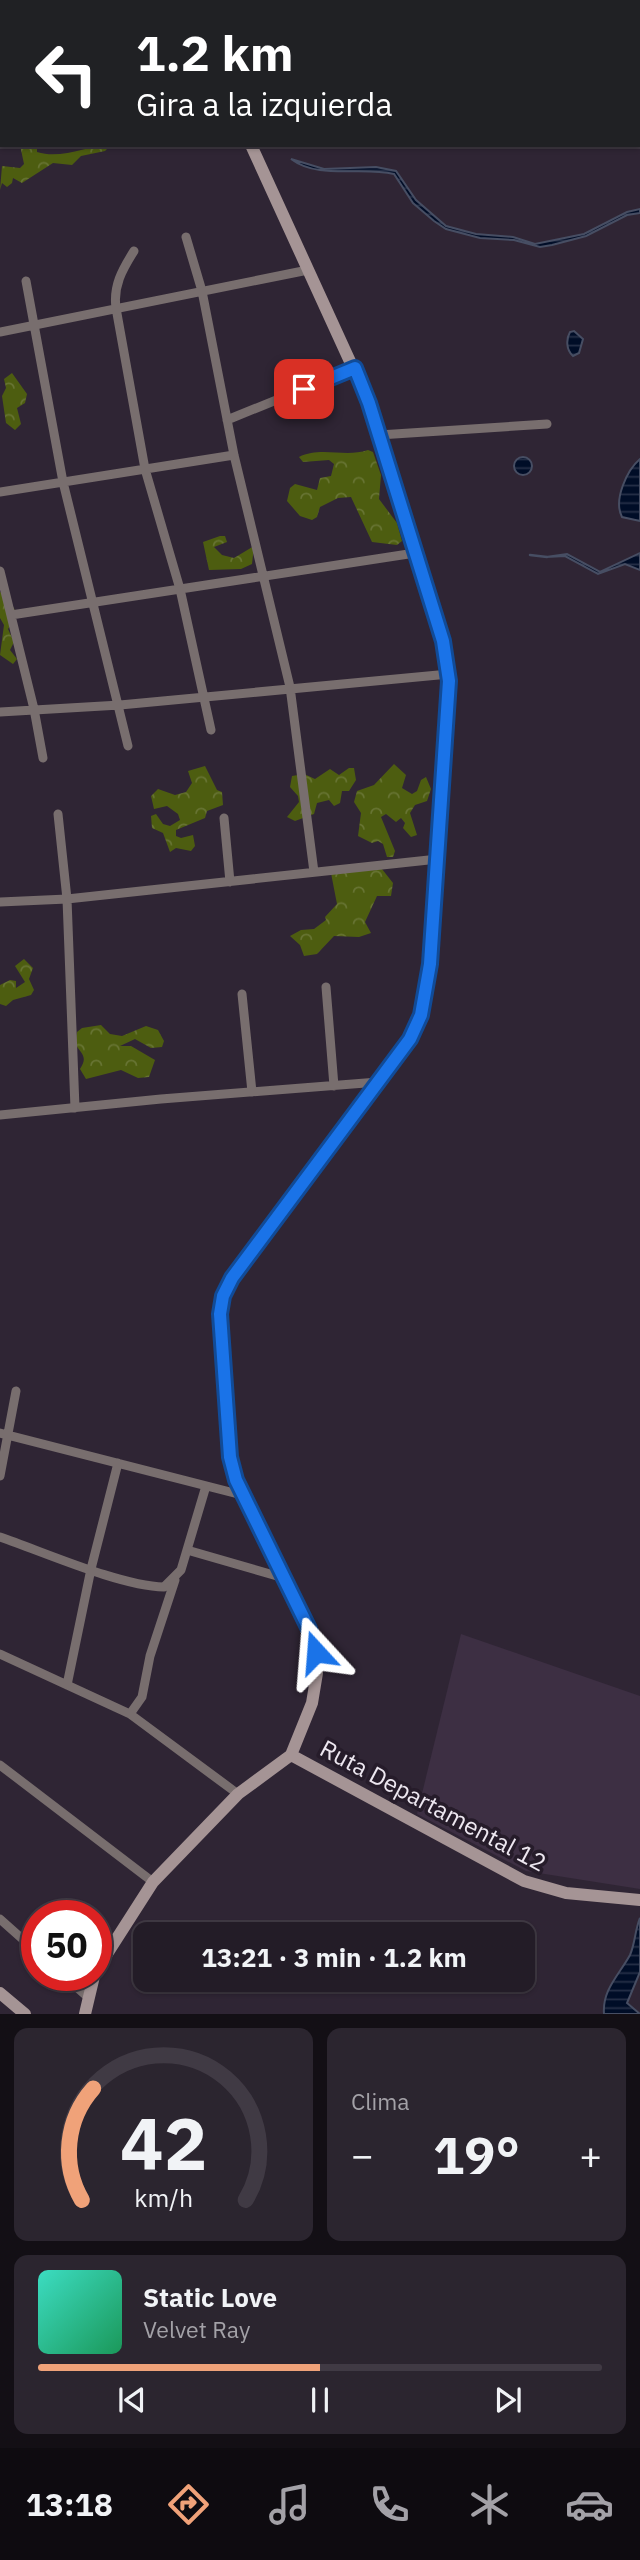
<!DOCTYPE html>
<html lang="es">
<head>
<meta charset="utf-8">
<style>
	:root { --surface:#231c27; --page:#2b252f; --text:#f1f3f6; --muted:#a3a1a7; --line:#403a44; --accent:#f0a279 }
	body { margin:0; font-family:"IBM Plex Sans",sans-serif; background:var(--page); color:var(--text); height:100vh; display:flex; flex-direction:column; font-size:26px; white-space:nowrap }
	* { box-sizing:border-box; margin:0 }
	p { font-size:23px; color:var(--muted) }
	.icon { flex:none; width:38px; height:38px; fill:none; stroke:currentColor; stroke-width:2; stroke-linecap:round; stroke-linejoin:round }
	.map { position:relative; height:2014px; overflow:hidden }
	.drawer { display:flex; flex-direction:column; gap:14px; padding:14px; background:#130f15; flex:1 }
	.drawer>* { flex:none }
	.guide { position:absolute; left:0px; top:0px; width:640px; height:147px; box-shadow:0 2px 5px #0004,0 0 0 2px var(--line); background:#202124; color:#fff; overflow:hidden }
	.speed { position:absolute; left:21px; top:1900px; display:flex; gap:14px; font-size:35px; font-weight:700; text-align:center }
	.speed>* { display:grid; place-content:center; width:91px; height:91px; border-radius:50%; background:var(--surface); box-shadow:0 2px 5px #0004,0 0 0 2px var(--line); line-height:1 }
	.speed .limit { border:10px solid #d22; background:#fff; color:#111 }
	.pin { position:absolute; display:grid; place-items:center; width:60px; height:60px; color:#fff; margin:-30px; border-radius:14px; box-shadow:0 4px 10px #0006 }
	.me { position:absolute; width:77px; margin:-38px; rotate:341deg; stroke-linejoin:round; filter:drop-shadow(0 0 5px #0008) }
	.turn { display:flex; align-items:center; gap:24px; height:147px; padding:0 21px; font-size:32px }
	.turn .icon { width:91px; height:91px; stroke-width:2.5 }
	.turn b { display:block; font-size:49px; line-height:60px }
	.big { font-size:52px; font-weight:700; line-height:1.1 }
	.drawer .tile { flex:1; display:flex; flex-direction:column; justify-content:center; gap:10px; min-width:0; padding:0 24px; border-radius:14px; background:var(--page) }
	.drawer .dial { align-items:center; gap:0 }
	.dial svg { height:182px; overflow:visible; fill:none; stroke:var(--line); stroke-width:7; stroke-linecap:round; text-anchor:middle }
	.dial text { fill:var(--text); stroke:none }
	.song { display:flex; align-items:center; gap:21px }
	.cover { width:84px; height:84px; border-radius:10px; background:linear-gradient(135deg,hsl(170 70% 55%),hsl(150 70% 35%)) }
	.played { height:7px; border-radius:4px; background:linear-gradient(90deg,var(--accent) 50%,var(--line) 50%) }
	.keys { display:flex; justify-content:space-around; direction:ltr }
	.heat { display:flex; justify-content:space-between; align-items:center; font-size:38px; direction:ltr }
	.drawer .tiles { flex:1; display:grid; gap:14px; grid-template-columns:1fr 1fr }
	.tile:last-child { grid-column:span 2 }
	.trip { position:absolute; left:133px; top:1922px; width:402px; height:70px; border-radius:14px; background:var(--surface); box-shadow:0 2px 5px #0004,0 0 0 2px var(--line); font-weight:700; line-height:70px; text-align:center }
	.menu { display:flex; height:112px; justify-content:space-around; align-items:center; background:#0e0b10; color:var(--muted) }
	.menu .icon { width:49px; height:49px }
	.menu .current { color:var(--accent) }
	.menu b { font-size:32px; color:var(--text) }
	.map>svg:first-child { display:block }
	.built { fill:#3d2f43 }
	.forest { fill:url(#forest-crowns) }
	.water { fill:url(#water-rules); stroke:#474e63; stroke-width:2 }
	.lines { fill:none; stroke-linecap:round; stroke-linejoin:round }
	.stream { stroke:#474e63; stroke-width:2.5 }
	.street { stroke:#786e6e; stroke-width:9 }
	.secondary { stroke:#a59495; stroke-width:12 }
	.route-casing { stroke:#114b97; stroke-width:18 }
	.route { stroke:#1a73e8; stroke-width:12 }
	.labels { text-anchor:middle; stroke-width:7; stroke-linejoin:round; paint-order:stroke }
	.street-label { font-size:24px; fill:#ede7f0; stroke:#261c2a }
</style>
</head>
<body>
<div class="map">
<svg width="640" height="2014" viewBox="0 0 640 2014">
	<defs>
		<pattern id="forest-crowns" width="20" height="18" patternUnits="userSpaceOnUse" patternTransform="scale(1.75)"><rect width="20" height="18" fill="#4d5d10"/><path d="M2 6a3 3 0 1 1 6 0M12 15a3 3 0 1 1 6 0" fill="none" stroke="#677433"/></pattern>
		<pattern id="water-rules" width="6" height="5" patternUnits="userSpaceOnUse" patternTransform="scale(1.75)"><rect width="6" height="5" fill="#000d27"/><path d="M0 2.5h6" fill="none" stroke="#263047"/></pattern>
	</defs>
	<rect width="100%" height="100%" fill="#2f2534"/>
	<path class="built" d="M461,1634L640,1696V1889L526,1871L417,1814Z"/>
	<path class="forest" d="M20,145H37V152C62,160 87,145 111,145L105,151L81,156L72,165L53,163L22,183L13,178L12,183L7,187L2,183L0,190L2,166L20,168L24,164Z
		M12,373L27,394L25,403L17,408L21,424L15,430L6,423L2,396L6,388L4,379Z
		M368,450L373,452L381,475L379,499L397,523L402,541L397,545L372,542L351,497L338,498L320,507L317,517L312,520L300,516L287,501L290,488L295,484L317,490L320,478L331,476L334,464L329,460L303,462L299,457C321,446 345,458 368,450Z
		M220,536H225L227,542L214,547L222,555L234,558L254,546L252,564L241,569L209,570L203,542Z
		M0,592L7,596L17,614L8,629L14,642L10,650L17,659L13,664L0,655L4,625L0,618Z
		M394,764L406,775L402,788L412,794L417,791L421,780L426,777L431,789L427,801L415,805L410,813L417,835L411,837L403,828L405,823L401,818L396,822L386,814L381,817L395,851L393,857H387L383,844L378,841L372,843L358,836L361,813L354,802L357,791L374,785Z
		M205,766L217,790L222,792L223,805L207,811L205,818L176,830V836L181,838L193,835L195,846L191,851L176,848L170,852L163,833L152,828L151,816L156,814L163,824L170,826L180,820L178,814L167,806L154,809L151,796L158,789L175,795L186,792L192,783L188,771Z
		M349,768H354L356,780L349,791H342L340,803L334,806L329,800L317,803L314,814L295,821L287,817L299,802L298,796L290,787L292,776L304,774L315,779L330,769L339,775Z
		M378,864L393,883L391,896H377L365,922L371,933L359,937L334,936L317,954L304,956L300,945L290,936L301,930L314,929L326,920L325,917L337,904L330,868Z
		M24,959L33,968L29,979L34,990L31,995L13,1000L6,1006L0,1004V985L10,980L16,981V988L25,982L15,966Z
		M101,1025L110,1034L122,1036L146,1026L158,1030L164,1041L162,1047L151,1048L135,1039L120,1046H131L155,1060L149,1077L138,1078L121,1070L86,1079L80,1069C88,1057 82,1054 75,1044L77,1032L82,1028Z"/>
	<path class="water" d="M291,159L324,169L376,167L396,171L416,200L446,226L476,234L513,237L535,244L584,234L627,212L640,209V213L627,215L586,236L552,245L540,247L514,240L480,238L446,229L434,221L413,203L394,174C360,166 319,180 291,159Z
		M574,331L583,339L579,353L573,356C566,350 566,339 570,332Z
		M514 466a9 9 0 1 1 18 0a9 9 0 1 1-18 0Z
		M640,459V521L622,517C613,500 627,470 640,459Z
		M640,553V570L625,564L598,574L565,556L546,557L567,554L600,572Z
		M640,1918V1972L627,2003L640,2014H604C602,1990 619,1975 630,1955C635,1944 635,1930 640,1918Z"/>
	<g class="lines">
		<path class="stream" d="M530,555L547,557"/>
		<path class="street" d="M57,2L62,0
			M0,19H2
			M0,101L2,100
			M186,237L202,291L234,455L290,687L314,872
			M134,251C122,270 113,286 116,308L145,469L180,589L211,730
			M26,281L63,482L128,746
			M0,332L308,270
			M227,420L355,368
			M379,435L547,424
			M0,492L234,455
			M0,571L34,709L43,758
			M11,615L415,553
			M0,712L120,705L449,674
			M58,814L67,899L75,1108
			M224,818L230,882
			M0,902L67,899L438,859
			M326,987L334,1086
			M242,994L252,1092
			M0,1115L161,1099L378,1082
			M0,1433L242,1495
			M0,1476L16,1391
			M0,1537C44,1552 120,1586 164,1587L181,1570L206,1486
			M187,1550L284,1578
			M0,1654L130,1714L238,1794
			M67,1685L91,1569L118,1463
			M130,1714L142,1697L150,1656L175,1580
			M0,1765L153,1882
			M0,1919L37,1952
			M64,1976L88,1997"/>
		<path class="secondary" d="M208,0V2
			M291,1755L524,1881L566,1893L640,1900
			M96,1971L153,1882L238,1794L291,1755L312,1703L317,1673L309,1629L236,1480L230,1457L221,1314L223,1295L232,1278L410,1039L421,1015L430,964L449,681L448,664L369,403L251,145
			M0,1993L25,2014
			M85,2014L94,1976"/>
	</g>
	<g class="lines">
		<g class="route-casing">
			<path id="route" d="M304,389L355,368L369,403L443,641L449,681L430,964L421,1015L410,1039L378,1082L232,1278L223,1296L220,1314L230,1457L236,1480L309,1629L316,1652"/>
		</g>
		<use href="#route" class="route"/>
	</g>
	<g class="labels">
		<g class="street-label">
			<text transform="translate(433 1806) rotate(28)" y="8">Ruta Departamental 12</text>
		</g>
	</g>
</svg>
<div class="speed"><div class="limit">50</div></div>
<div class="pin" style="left:304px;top:389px;background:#d93025"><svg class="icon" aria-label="arrive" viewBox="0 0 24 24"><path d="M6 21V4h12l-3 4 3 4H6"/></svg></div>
<svg class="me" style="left:316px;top:1652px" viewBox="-20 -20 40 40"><path d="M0-17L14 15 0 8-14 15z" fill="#1a73e8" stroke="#fff" stroke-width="4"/></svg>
<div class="trip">13:21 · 3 min · 1.2 km</div>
<div class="guide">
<div class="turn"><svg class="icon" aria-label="left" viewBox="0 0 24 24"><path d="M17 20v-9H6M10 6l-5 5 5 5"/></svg><div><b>1.2 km</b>Gira a la izquierda</div></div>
</div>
</div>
<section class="drawer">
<div class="tiles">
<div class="tile dial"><svg viewBox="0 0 100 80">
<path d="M14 69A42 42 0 1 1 86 69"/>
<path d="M14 69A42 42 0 0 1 19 20" stroke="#f0a279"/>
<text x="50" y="56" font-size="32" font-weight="700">42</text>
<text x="50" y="72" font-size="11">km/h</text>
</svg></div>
<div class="tile"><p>Clima</p>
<div class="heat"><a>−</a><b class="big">19°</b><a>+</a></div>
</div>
<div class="tile">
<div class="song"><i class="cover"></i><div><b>Static Love</b><p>Velvet Ray</p></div></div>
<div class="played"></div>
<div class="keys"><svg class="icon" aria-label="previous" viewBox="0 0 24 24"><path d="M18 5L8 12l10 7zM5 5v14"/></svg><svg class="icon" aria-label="pause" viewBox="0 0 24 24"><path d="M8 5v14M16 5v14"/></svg><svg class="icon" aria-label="next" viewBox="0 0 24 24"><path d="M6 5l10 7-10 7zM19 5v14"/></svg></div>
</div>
</div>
</section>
<nav class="menu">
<b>13:18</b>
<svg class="icon current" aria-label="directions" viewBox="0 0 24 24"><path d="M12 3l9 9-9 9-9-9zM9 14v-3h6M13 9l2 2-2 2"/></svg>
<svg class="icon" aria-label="music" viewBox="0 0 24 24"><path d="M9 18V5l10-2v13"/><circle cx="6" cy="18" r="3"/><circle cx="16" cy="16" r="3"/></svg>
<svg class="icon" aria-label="phone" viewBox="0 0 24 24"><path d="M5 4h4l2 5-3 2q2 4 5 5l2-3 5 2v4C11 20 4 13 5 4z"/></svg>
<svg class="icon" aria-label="climate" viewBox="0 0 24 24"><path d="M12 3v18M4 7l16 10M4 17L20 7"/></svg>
<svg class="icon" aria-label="car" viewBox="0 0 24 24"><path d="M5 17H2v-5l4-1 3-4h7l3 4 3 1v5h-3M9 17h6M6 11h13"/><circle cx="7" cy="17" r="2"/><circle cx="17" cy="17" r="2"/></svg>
</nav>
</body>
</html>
